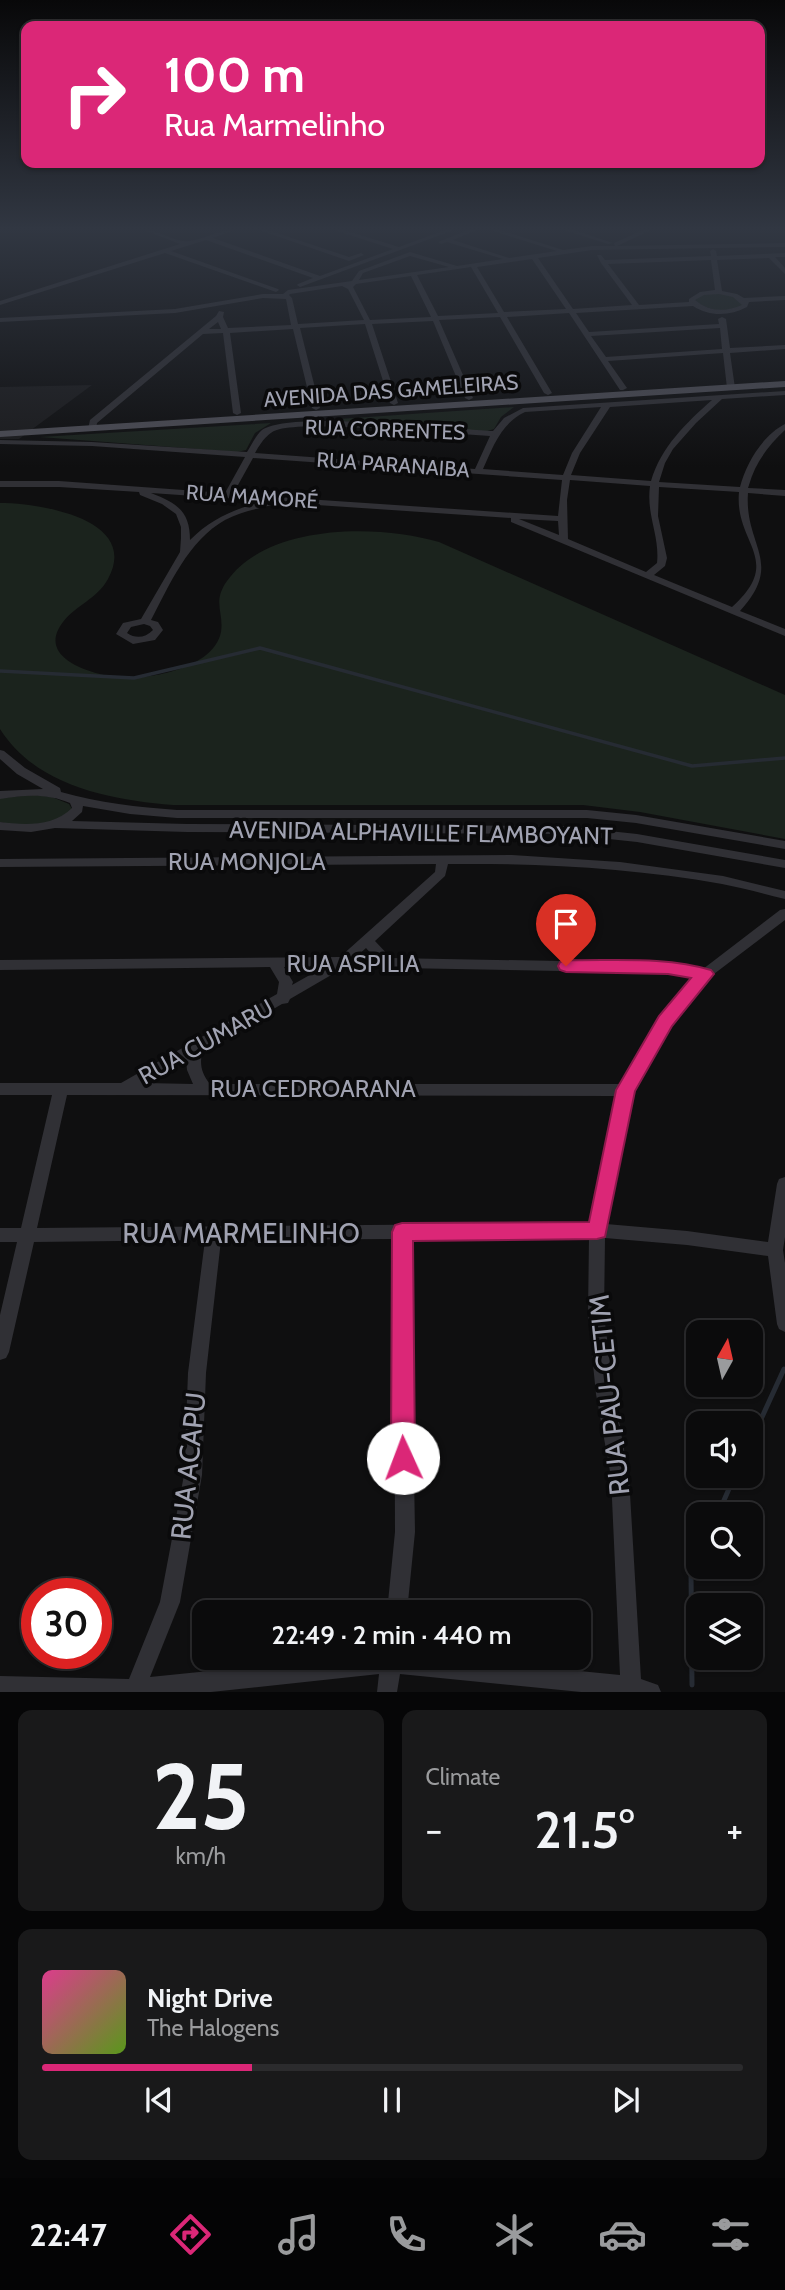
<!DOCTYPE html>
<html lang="en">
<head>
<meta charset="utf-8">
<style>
	:root { --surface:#0b0b0c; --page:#19191a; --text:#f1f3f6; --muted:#9a9b9d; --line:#2b2b2d; --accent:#db2777 }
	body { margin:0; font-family:Cabin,sans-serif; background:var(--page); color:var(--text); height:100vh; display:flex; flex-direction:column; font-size:26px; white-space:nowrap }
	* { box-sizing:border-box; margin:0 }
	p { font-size:23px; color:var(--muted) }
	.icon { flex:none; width:38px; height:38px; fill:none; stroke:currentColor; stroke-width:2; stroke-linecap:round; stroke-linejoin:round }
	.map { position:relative; height:1692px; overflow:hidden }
	.side { display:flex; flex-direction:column; gap:18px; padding:18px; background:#060607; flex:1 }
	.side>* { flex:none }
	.top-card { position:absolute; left:21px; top:21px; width:744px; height:147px; border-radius:14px; box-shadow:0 2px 5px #0004,0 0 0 2px var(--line); background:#db2777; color:#fff; overflow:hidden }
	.needle { width:46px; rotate:8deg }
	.fabs { position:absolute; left:686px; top:1320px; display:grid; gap:14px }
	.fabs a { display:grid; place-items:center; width:77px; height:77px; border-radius:14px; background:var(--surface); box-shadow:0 2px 5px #0004,0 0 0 2px var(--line); font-size:35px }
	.speed { position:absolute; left:21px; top:1578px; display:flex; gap:14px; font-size:35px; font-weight:700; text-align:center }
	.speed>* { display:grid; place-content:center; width:91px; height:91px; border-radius:50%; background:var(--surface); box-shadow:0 2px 5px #0004,0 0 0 2px var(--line); line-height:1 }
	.speed .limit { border:10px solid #d22; background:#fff; color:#111 }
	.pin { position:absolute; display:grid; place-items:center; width:60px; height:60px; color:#fff; margin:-72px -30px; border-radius:50% 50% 50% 0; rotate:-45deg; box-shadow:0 0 7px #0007 }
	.pin .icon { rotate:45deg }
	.me { position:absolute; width:77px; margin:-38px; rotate:358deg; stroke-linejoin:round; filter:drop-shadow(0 0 5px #0008) }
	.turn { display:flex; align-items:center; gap:24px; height:147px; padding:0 28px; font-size:32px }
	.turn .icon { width:91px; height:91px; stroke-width:2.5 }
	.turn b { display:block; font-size:49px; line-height:60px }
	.big { font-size:52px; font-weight:600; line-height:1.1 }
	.side .widget { flex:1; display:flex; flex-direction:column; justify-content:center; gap:10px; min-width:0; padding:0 24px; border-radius:14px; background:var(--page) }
	.side .dial { align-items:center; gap:0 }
	.dial b { font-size:91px; line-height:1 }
	.song { display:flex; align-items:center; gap:21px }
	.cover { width:84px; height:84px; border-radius:10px; background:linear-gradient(135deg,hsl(330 70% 55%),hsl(90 70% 35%)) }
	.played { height:7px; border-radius:4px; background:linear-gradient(90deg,var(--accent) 30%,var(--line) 30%) }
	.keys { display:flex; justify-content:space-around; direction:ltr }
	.heat { display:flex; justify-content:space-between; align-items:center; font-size:38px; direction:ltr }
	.side .tiles { flex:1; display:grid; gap:18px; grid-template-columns:1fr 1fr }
	.widget:last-child { grid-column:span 2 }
	.trip { position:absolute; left:192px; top:1600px; width:399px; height:70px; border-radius:14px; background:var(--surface); box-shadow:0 2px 5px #0004,0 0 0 2px var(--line); font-weight:600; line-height:70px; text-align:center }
	.menu { display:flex; height:112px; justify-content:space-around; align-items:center; background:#040405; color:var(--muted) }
	.menu .icon { width:49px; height:49px }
	.menu .on { color:var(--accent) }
	.menu b { font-size:32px; color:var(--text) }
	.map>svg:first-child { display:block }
	.built { fill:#1b1b1d }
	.green { fill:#1b231d }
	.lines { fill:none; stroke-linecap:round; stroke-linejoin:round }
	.stream-far1 { stroke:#262b33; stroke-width:3.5 }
	.stream { stroke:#262b33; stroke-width:5 }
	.minor { fill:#303035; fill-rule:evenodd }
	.major { fill:#4c4c54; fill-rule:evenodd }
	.route { fill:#db2777; stroke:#8e194d; stroke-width:2 }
	.labels { text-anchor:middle; stroke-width:7; stroke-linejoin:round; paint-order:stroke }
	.far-street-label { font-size:21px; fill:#a0a2b1; stroke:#0a0a0b }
	.street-label { font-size:24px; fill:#a0a2b1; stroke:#0a0a0b }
	.near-street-label { font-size:28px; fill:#a0a2b1; stroke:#0a0a0b }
</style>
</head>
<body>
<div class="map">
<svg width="785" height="1692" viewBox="0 0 785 1692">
	<rect width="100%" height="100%" fill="#0f0f10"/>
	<path class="built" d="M92,385L19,439H0V387Z"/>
	<path class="green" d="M719,293L733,296L743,303L742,306C725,313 708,311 694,300L699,295Z
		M514,407L501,417L494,429L484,432L340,421L339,419Z
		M271,423L255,433L246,450L237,452L40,437Z
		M0,503C37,503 141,518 108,579C97,599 76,605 63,622C33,661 101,677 127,678C155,678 214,667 221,632C224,612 212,602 227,581C268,523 379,524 439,542L785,695V839L640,812L583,805H173C110,800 36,786 0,729Z
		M34,795L52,797L69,804L72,809C59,827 20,826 0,822V798Z"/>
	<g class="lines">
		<path class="stream-far1" d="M0,671L134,678L260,648L692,766L785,758"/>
		<path class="stream" d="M751,1441L784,1369
			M718,1514L735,1475
			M692,1685L691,1572L698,1556"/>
		<path class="minor" d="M144,230C159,230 176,243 189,241C205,239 218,230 234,230L213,238L320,276L393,249L334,230H344L399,247L445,230H454L300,287L297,285L298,284L313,278L206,240L171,251L278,289L279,290L276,292L165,253L0,305V301L180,244Z
			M259,230H268L349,257L361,253L364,255L349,261Z
			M468,230H477L453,240L509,258L557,251L490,230H500L563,250L592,246H615L614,243L643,230H651L617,246L785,243V247L592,250L538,258L573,309L632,305L601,263L597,255H601L605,260L711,256L710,251L713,249L716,251L717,256L785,253V257H775L785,268V274L769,258L717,260L722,291L737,294L744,298L785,296V300L749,302L747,307C730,316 710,317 693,306L576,313L589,332L719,324L718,319L722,317L726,319L730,348L785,345V349L730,353L735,388L731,390L727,388L723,353L608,361L627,388L623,390H620L569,313L507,317L552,393L548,395L544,393L500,317L439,320L473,398L469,400L465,398L433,321L372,324L398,403L394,405L390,403L365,324L300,328L320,408L316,410L312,408L293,329L230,333L241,413L237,415L233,413L223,333L203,334L97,423L96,429L92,431L88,429L90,420L216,316L219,311L224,312L223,317L228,328L291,325L286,299L263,298L175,313L0,322V318L175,309L263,294H283L288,290L352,281L359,271L410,252L457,266L503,259L447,242L441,244L438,242ZM410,256L449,267L359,280L363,273ZM532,259L566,309L504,312L477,267ZM711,260L715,290L700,292L689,299V302L639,305L608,264ZM471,267L498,313L438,316L417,275ZM411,276L431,317L370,320L353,287L356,284ZM342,286L348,289L364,320L298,324L292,298L289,295L290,294ZM719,294L733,297L742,305C726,312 709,312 695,300L704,295ZM218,322L221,329H209ZM720,328L722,349L606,357L591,336Z
			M564,230H574L613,243L608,244Z
			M785,391V395L722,399L696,423L673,449L665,463L659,482L740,487C746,463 763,435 785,424V430C768,446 755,463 749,485L748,488L785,490V496L748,493C744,546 785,562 740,611L785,629V636L511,522V518L272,502V505C256,509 240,512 225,520C188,541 170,584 151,620L158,622L163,630L155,640L133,644L116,634L123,623L141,619L180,552L181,538V527L176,514L162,504L140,495L139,492L59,487H0V481H59L225,493L245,457L92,446L0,444V440L92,442L247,452C251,446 256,435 262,430C290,410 453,429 493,431L504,418L523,408ZM712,400C686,423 661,447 651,481L571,475L580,453L610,407ZM601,407L572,453L563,475L483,469C493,447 501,423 525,412ZM308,426L376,428L490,436L475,469L255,453C271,425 278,429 308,426ZM253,458L562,480L558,516L233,494ZM570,480L650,486C646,515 660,536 657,563L646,572L568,539L567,500ZM659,487L739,492C734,544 785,559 732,607L654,575L665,566L667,558L658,516ZM151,493L266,501C236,508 212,518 190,540C190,510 176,503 151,493ZM519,519L558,521L559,535ZM144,624L150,626L153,630C145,638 136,639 127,633L131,627Z
			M0,750L4,751L25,768L60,788L61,792C99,803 138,807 177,810H587L636,815L785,841V849L636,823L587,818H177L130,814L83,806L82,812L72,821L187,824L562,826L637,834L785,860V868L637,842L562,834L187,832L55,828L31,832L0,830V822C24,825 53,827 72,808L70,803C47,793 24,795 0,799V791L43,789L17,774L0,759Z
			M512,855L620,862L723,876L785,891V899C764,894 743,888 722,884C632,868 539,863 448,864L445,876L375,941L391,958L668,963L703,969L780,910L785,909V920L710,977L670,1025L632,1090L606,1224L687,1231L768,1242L777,1184L779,1179L785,1177V1237L783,1250L785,1263V1332L779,1329L777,1324L768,1256L687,1245L605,1238L604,1315L614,1394L629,1477L641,1679L658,1685L661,1692H581L400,1674L397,1692H377L379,1674L211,1692H0V1676L129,1679L160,1602L184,1475L188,1373L205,1240L34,1242L9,1352L6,1358L0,1360V1315L17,1242H0V1228H21L52,1095H0V1083H121L277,994L279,982L270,967L0,970V960L340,957L435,872L436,864L0,867V859ZM366,948L375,958L356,957ZM284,967H324L292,985L293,982ZM345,967L668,973L695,977L660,1017L621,1084H210C201,1073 199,1063 203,1050L282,1004L288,1003L290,999ZM186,1059L187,1070L193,1084L144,1083ZM67,1095L616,1096L590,1223L37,1228ZM589,1237L588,1315L596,1394L611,1477L620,1675L437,1657H347L150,1677L180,1602L202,1475L206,1373L221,1240L394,1239L395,1532L387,1612H407L415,1532L410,1238Z"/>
		<path class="major" d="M785,381V387L0,437V431Z"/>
	</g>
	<linearGradient id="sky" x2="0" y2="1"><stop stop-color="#080809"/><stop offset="0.49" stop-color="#313742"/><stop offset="1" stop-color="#313742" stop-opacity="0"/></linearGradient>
	<rect width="785" height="467" fill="url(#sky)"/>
	<path class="route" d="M566,960C614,961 665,956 711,970L714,974L672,1026L635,1091L605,1237L597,1239L413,1241L415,1458L412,1466L403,1470L395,1466L391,1458L392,1232L395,1225L402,1223L589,1222L616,1090L659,1016L691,978L668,974L566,972L560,970L558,966L560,962Z"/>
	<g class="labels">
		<g class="far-street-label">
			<text transform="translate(391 391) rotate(-4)" y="7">AVENIDA DAS GAMELEIRAS</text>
			<text transform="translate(385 430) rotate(2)" y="7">RUA CORRENTES</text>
			<text transform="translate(393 465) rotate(4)" y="7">RUA PARANAIBA</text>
			<text transform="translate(252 497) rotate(4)" y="7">RUA MAMORÉ</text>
		</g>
		<g class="street-label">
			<text transform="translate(421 833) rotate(1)" y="8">AVENIDA ALPHAVILLE FLAMBOYANT</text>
			<text x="247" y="870">RUA MONJOLA</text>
			<text x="353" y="972">RUA ASPILIA</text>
			<text transform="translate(206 1042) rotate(-29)" y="8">RUA CUMARU</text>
			<text x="313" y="1097">RUA CEDROARANA</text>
		</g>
		<g class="near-street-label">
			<text x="241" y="1243">RUA MARMELINHO</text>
			<text transform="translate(609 1395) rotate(-96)" y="10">RUA PAU-CETIM</text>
			<text transform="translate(188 1466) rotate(-84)" y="10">RUA ACAPU</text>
		</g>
	</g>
</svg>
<div class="fabs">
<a><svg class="needle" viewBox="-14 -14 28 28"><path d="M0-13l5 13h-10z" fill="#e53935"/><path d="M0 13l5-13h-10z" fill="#9a9b9d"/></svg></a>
<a><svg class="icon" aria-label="sound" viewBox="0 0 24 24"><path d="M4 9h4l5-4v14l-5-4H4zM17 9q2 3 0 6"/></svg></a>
<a><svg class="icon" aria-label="search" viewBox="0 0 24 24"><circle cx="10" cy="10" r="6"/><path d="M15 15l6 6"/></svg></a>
<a><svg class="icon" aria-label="layers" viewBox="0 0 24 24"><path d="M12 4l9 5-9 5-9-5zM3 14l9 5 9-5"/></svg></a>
</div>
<div class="speed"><div class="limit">30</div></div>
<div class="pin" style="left:566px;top:966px;background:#d93025"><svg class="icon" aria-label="arrive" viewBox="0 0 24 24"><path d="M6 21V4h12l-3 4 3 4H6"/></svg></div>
<svg class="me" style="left:403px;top:1458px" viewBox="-20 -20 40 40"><circle r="19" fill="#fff"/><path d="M0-13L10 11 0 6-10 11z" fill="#db2777"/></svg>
<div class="trip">22:49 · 2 min · 440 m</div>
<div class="top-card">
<div class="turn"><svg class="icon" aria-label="right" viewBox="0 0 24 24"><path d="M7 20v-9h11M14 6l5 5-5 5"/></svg><div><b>100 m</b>Rua Marmelinho</div></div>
</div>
</div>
<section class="side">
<div class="tiles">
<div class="widget dial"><b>25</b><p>km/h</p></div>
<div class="widget"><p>Climate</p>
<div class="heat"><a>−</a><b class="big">21.5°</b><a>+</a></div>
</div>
<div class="widget">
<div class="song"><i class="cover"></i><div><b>Night Drive</b><p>The Halogens</p></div></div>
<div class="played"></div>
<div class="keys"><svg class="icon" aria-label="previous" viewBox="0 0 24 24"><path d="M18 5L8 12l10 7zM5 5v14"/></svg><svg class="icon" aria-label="pause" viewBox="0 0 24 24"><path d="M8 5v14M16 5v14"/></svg><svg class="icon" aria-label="next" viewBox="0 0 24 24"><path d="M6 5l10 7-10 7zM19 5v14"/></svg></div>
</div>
</div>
</section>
<nav class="menu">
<b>22:47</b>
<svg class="icon on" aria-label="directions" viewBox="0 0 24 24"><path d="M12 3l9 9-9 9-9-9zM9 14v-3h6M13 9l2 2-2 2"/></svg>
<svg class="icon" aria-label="music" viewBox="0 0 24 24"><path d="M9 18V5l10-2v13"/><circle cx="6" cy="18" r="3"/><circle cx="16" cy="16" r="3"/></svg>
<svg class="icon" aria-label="phone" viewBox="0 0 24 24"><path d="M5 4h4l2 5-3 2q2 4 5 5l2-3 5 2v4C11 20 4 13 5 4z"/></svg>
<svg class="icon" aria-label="climate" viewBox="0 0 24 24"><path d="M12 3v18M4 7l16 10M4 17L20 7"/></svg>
<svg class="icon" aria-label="car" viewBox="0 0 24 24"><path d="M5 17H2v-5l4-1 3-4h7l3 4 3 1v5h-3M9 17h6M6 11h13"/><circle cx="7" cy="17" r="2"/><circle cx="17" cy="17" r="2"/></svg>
<svg class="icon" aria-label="filters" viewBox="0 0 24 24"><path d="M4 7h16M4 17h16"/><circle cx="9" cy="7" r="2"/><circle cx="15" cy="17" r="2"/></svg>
</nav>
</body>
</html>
